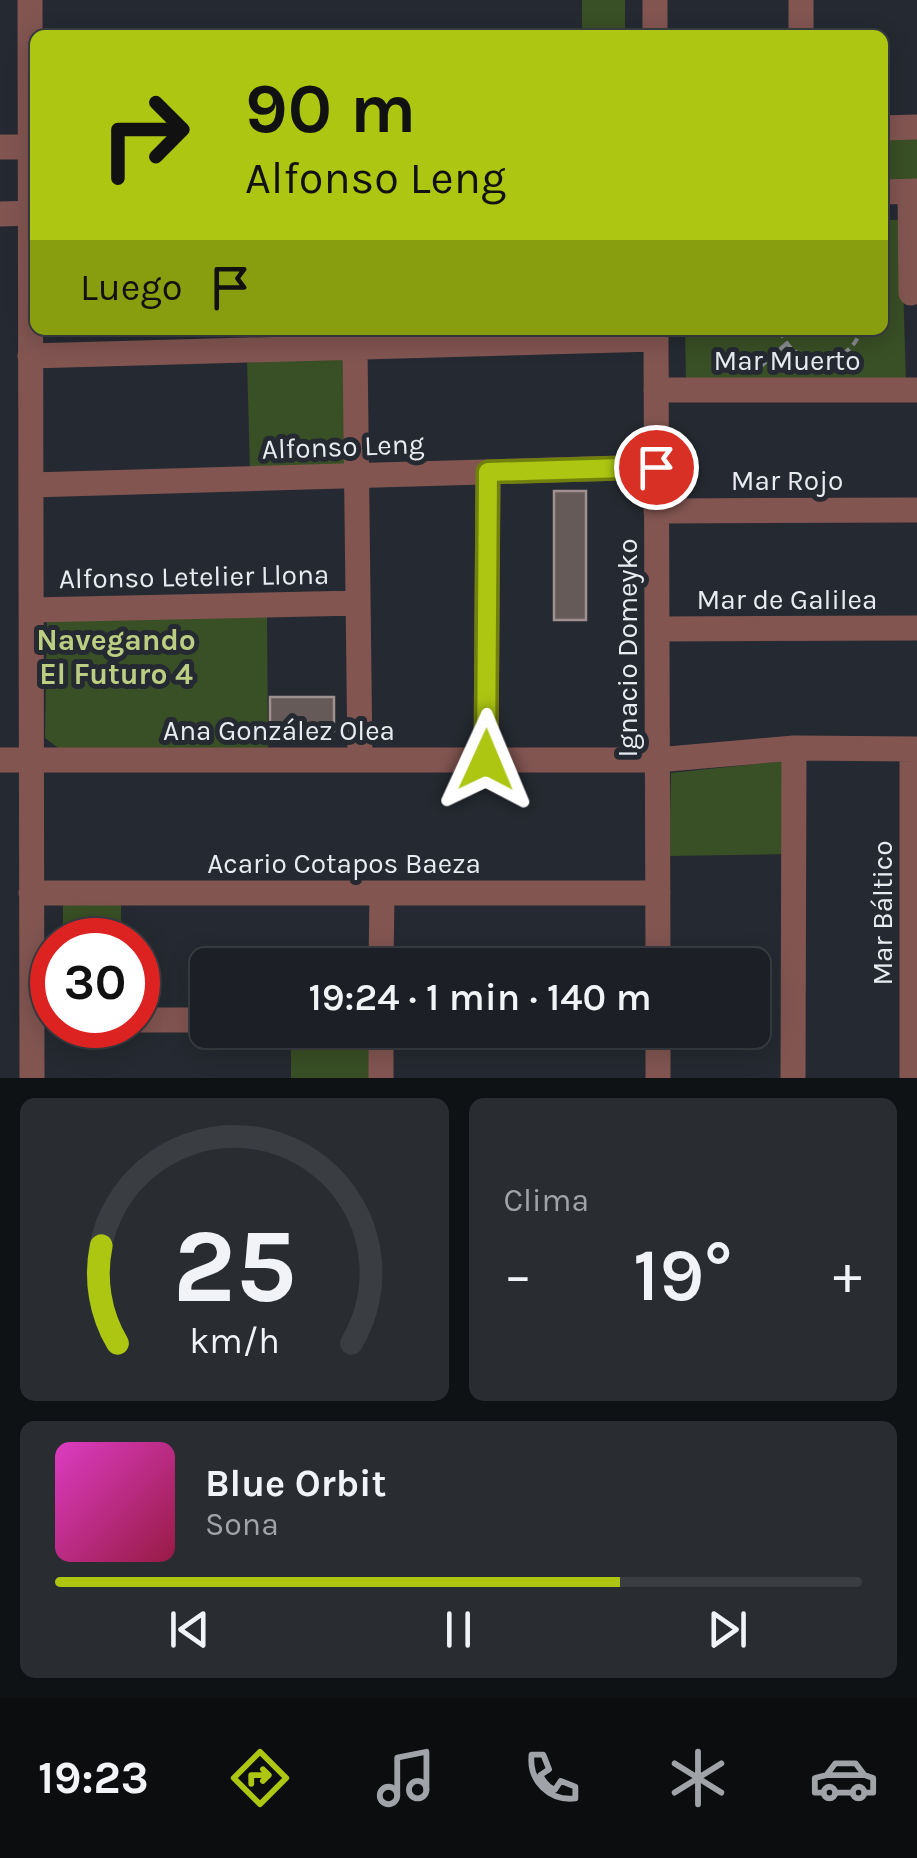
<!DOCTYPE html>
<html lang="es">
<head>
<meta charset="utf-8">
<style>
	:root { --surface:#1c2026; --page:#292d32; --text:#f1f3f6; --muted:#a0a3a7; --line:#3a3e43; --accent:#acc612 }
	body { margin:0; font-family:Karla,sans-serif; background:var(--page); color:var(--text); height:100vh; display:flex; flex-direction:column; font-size:38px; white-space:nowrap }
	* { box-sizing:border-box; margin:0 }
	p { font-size:32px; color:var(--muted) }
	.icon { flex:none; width:55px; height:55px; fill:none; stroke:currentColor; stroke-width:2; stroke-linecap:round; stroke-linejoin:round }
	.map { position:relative; height:1078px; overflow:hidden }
	.panel { display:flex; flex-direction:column; gap:20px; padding:20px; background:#0f1215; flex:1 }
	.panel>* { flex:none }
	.top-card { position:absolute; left:30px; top:30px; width:858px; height:305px; border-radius:15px; box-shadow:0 5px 25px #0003,0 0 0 2px var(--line); background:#acc612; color:#111; overflow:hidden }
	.speed { position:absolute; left:30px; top:918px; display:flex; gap:20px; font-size:50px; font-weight:700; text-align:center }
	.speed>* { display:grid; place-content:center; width:130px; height:130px; border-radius:50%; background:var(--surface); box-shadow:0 5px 25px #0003,0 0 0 2px var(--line); line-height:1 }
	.speed .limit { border:15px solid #d22; background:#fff; color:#111 }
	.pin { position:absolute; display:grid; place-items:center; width:85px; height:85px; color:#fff; margin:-42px; border:5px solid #fff; border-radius:50%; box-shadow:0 2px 10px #0007 }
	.me { position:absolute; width:110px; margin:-55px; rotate:1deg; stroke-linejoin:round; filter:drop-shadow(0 0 8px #0008) }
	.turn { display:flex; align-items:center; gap:35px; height:210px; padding:0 50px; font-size:45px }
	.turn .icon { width:130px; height:130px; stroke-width:2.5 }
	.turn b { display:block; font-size:70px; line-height:85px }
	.then { display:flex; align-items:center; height:95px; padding:0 50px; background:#0003; gap:20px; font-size:38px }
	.big { font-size:75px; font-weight:600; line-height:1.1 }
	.panel .tile { flex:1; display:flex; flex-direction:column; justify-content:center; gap:15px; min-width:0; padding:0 35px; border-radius:15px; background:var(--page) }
	.panel .dial { align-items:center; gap:0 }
	.dial svg { height:260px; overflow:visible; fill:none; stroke:var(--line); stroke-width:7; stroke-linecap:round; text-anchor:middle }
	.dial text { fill:var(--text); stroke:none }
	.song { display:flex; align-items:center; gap:30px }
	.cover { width:120px; height:120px; border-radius:15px; background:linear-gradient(135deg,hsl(310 70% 55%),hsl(340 70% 35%)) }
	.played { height:10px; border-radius:5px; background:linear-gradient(90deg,var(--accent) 70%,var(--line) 70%) }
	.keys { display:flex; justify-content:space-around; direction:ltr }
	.heat { display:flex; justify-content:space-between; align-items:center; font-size:55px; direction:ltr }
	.panel .tiles { flex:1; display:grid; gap:20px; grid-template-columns:1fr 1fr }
	.tile:last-child { grid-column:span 2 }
	.trip { position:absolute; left:190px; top:948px; width:580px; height:100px; border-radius:15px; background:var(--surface); box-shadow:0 5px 25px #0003,0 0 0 2px var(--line); font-weight:600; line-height:100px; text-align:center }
	.tab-bar { display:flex; height:160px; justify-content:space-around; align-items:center; background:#0b0d0f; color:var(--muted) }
	.tab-bar .icon { width:70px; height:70px }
	.tab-bar .active { color:var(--accent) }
	.tab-bar b { font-size:45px; color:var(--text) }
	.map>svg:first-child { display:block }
	.green { fill:#394f25 }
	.building { fill:#665a58; stroke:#9e918f; stroke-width:2.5 }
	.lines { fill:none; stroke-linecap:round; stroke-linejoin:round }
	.path { stroke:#878b91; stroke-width:4; stroke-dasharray:8 5; stroke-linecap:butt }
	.minor { stroke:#825551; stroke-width:25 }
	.route-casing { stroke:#70810c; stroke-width:25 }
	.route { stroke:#acc612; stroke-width:18 }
	.labels { text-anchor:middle; stroke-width:10; stroke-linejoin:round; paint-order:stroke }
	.street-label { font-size:28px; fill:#e8ebf0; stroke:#252a32 }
	.neighbourhood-label { font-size:30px; font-weight:bold; fill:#bdce83; stroke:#252a32 }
</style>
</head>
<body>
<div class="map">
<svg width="917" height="1078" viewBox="0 0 917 1078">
	<rect width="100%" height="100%" fill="#252a32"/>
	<path class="green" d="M582,0H625V35H582Z
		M917,136V182L883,183L882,137Z
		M883,220H901L906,382L686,383L685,330H882Z
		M247,359H347L350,467L250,472Z
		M267,614L268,748L61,750L45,738L47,621Z
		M783,761L788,854L669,856L671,773Z
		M63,904H121V940H63Z
		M291,1030H372L374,1078H291Z"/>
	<path class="building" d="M554,491H586V620H554Z
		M270,697H334V731H270Z"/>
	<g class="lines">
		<path class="path" d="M780,330C794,370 847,371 861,330
			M760,367L786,344"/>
		<path class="minor" d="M30,0L32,1078
			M655,0V35
			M801,35V0
			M882,128L917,127
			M0,147H35
			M882,192L917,191
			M910,192L911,293
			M0,214L35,213
			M656,330L658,965
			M355,348L360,760
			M30,356L656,339
			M656,390H917
			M31,485L656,467
			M656,511L917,510
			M31,610L358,603
			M657,629L917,628
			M0,760H657L794,748L917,749
			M486,760L488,472
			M31,893H658
			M381,965L382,893
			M138,1020H208
			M658,1030V1078
			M381,1078V1030
			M793,1078L794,748
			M912,1078V749"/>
	</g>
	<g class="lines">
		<g class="route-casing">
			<path id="route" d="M486,760L488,472L656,467"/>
		</g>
		<use href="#route" class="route"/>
	</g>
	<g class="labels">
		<g class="street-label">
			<text x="787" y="370">Mar Muerto</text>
			<text transform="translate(343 446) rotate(-2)" y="10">Alfonso Leng</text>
			<text x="787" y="490">Mar Rojo</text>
			<text transform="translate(194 576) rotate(-1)" y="10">Alfonso Letelier Llona</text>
			<text x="787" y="609">Mar de Galilea</text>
			<text transform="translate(627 648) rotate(-90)" y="10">Ignacio Domeyko</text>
			<text x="279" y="740">Ana González Olea</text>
			<text x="344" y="873">Acario Cotapos Baeza</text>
			<text transform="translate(882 913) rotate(-90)" y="10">Mar Báltico</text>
		</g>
		<g class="neighbourhood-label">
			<text x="116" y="650">Navegando<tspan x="116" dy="34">El Futuro 4</tspan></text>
		</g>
	</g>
</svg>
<div class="speed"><div class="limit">30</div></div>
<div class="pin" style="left:656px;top:467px;background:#d93025"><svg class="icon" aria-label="arrive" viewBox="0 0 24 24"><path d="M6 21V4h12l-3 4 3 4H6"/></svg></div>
<svg class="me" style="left:486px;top:760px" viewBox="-20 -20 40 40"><path d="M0-17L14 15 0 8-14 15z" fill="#acc612" stroke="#fff" stroke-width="4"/></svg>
<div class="trip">19:24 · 1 min · 140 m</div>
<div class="top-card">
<div class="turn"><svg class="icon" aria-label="right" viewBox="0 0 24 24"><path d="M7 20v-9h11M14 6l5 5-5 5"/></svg><div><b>90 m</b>Alfonso Leng</div></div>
<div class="then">Luego<svg class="icon" aria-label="arrive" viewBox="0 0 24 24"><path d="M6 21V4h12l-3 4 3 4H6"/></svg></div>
</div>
</div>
<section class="panel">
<div class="tiles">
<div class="tile dial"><svg viewBox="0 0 100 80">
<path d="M14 69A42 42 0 1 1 86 69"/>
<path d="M14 69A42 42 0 0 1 9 39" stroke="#acc612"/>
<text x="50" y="56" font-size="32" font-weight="700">25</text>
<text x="50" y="72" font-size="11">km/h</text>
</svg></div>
<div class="tile"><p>Clima</p>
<div class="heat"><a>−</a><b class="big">19°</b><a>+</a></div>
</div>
<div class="tile">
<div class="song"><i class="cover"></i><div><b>Blue Orbit</b><p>Sona</p></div></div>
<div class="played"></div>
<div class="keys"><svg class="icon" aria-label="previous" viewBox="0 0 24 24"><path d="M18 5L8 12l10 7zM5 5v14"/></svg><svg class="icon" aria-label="pause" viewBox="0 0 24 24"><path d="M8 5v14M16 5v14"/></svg><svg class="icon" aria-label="next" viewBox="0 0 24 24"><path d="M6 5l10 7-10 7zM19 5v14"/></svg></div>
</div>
</div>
</section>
<nav class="tab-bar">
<b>19:23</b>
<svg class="icon active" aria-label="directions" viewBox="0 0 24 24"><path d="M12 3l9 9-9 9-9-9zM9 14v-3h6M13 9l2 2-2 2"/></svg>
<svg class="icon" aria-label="music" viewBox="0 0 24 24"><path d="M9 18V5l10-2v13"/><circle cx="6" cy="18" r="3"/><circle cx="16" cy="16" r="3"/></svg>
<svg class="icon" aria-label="phone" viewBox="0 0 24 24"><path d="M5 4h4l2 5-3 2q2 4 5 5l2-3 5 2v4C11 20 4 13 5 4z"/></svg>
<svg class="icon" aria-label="climate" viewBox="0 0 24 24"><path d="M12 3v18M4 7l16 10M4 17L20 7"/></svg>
<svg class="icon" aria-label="car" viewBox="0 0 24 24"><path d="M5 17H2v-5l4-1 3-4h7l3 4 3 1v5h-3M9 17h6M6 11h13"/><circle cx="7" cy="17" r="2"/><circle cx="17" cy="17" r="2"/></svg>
</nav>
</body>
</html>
